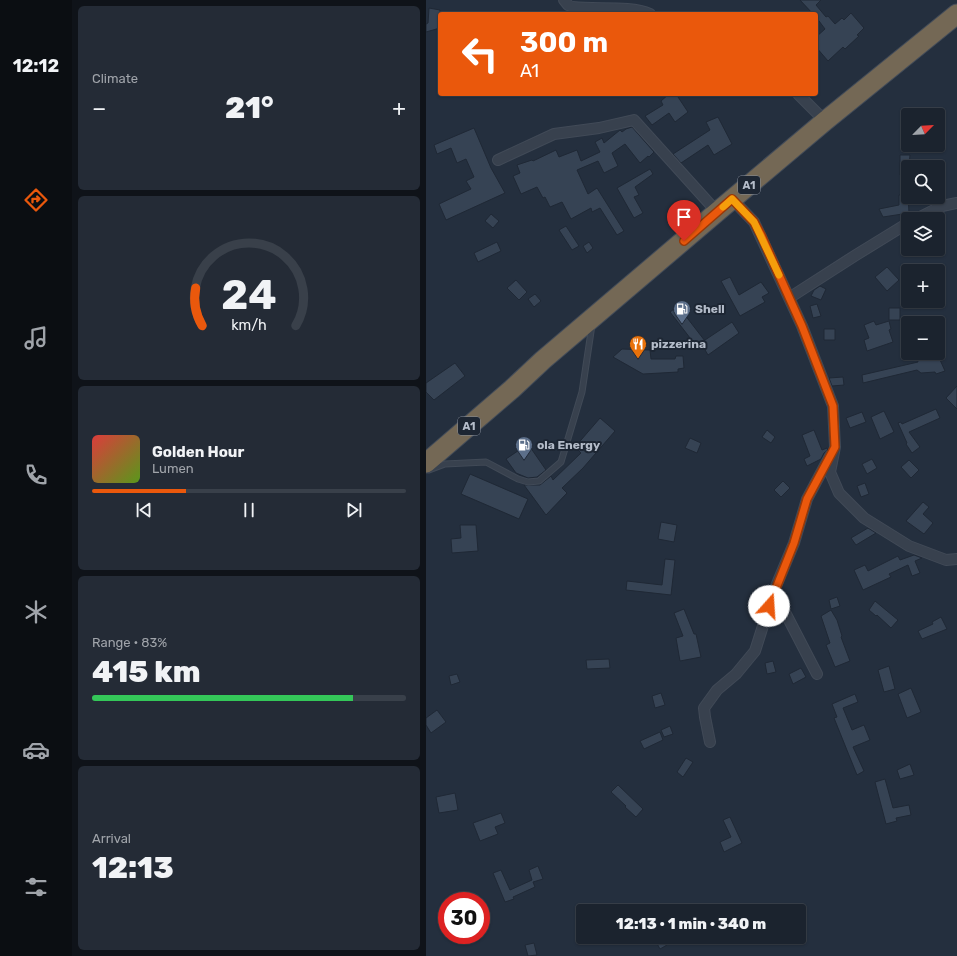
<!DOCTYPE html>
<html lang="en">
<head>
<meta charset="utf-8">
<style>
	:root { --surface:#1b232e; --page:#242b36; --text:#f1f3f6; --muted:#a0a4aa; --line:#39404a; --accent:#ea580c }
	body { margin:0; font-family:Rubik,sans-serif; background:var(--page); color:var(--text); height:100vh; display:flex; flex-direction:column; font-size:15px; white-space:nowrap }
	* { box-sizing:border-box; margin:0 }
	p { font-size:13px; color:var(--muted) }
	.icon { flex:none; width:22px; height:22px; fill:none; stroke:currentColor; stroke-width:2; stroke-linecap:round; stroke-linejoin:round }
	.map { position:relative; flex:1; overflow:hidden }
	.drawer { display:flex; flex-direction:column; gap:6px; padding:6px; background:#0f1319; width:354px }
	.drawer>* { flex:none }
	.banner { position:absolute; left:12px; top:12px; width:380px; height:84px; border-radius:4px; box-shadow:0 1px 3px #0004,0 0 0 1px var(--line); background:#ea580c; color:#fff; overflow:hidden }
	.needle { width:26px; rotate:66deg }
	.buttons { position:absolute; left:475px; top:108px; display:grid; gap:8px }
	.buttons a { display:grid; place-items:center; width:44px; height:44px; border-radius:4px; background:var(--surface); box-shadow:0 1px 3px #0004,0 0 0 1px var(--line); font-size:20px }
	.speed { position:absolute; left:12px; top:892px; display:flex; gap:8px; font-size:20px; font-weight:700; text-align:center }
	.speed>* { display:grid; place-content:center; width:52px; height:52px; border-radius:50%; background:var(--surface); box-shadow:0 1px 3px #0004,0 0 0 1px var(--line); line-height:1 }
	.speed .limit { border:6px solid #d22; background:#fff; color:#111 }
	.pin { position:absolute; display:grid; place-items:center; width:34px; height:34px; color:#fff; margin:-41px -17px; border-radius:50% 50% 50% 0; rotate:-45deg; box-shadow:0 0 4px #0007 }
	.pin .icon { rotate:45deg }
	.me { position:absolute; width:44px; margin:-22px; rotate:19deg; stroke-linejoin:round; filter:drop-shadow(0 0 3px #0008) }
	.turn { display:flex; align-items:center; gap:14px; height:84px; padding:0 16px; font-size:18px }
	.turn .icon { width:52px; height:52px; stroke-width:2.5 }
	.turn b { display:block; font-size:28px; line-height:34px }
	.big { font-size:30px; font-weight:800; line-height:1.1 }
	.drawer .tile { flex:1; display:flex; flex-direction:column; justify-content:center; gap:6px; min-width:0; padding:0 14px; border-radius:6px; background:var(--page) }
	.drawer .dial { align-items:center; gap:0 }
	.dial svg { height:104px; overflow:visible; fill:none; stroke:var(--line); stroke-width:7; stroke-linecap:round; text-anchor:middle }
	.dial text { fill:var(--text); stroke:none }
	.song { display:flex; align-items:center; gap:12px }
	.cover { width:48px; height:48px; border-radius:6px; background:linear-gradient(135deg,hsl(0 70% 55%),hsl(90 70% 35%)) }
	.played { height:4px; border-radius:2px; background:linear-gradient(90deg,var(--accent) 30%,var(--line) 30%) }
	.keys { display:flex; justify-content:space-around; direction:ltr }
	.heat { display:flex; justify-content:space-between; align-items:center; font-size:22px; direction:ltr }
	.charge { height:6px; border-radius:3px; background:linear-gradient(90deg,#34c759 83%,var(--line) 0) }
	.trip { position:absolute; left:150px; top:904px; width:230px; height:40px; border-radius:4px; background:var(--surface); box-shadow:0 1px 3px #0004,0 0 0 1px var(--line); font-weight:800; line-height:40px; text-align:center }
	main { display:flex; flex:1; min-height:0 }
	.menu { display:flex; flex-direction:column; width:72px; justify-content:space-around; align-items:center; background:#0b0e12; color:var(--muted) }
	.menu .icon { width:28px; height:28px }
	.menu .active { color:var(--accent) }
	.menu b { font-size:18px; color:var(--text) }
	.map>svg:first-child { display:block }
	.building { fill:#364354; stroke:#1f2835 }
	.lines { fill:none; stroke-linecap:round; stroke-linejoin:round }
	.lane-casing { stroke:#414a57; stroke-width:7 }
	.street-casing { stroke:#414a57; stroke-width:12 }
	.highway-casing { stroke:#434c59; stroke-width:21 }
	.lane { stroke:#38414e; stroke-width:5 }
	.street { stroke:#38414e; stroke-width:10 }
	.highway { stroke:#746855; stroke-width:19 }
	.route-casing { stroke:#983908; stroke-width:10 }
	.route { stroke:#ea580c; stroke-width:7 }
	.slow { stroke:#f59e0b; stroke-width:7 }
	.labels { text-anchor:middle; stroke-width:4; stroke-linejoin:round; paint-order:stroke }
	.shield { fill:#1d2633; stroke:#878f9c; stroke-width:1 }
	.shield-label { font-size:11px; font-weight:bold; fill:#b4bcc9 }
	.poi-label { font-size:12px; font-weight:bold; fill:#b4bcc9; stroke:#1d2633; text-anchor:start }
</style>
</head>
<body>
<main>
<nav class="menu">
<b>12:12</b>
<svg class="icon active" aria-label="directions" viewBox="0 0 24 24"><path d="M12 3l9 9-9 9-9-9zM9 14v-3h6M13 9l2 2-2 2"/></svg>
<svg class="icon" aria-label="music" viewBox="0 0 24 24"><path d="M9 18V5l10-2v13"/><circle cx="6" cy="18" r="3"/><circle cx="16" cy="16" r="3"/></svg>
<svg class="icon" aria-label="phone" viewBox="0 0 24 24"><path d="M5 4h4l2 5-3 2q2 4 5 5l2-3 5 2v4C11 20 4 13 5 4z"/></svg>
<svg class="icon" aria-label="climate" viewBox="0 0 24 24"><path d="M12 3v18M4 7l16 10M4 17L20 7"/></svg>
<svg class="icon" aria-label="car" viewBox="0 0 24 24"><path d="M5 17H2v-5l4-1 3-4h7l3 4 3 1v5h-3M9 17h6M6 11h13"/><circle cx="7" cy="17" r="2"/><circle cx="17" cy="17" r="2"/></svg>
<svg class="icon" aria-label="filters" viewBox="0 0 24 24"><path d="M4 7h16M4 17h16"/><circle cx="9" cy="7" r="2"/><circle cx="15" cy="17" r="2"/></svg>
</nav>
<section class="drawer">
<div class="tile"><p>Climate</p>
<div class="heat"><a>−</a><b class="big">21°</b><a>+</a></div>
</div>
<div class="tile dial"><svg viewBox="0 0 100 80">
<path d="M14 69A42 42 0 1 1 86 69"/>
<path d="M14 69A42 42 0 0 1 9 40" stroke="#ea580c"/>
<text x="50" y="56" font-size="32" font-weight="700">24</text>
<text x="50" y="72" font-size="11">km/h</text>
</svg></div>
<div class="tile">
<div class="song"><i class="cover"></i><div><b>Golden Hour</b><p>Lumen</p></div></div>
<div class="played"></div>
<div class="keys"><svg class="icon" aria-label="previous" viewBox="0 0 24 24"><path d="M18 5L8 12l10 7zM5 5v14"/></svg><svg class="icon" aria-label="pause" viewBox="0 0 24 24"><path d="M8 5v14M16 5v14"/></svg><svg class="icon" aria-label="next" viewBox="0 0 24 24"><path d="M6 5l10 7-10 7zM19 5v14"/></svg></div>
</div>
<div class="tile"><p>Range · 83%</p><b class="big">415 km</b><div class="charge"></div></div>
<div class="tile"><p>Arrival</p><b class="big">12:13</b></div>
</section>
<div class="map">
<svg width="531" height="956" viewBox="0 0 531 956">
	<rect width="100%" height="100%" fill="#242f3e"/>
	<path class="building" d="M374,0H395L390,5L400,17L402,16L409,24L416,18L418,20L425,13L438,28L431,35L433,36L419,49L417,47L402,61L390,47V37L399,29L390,17V14H387Z
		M3,8L14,10V28L0,32V24L2,23Z
		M243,94H250L262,112L249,122L243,113L226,125L219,116L237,105L235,101Z
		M292,117L306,144L288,155L282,145L255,163L247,154L284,130L280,122Z
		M206,127L228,152L223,157L222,156L214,163L199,144L186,153L192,166L178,173L172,161L151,170L162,194L171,188L198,231L191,235L174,208L166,212L165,208L145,219L136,202L124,207L119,197L117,198L111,187L95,194L87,176L94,173L91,165L106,160L107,161L130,150L133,157L151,150L155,161L174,152L169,142L176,138L178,143L194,130L196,132L200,129Z
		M48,128L65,168L79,193L20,220L13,204L45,189L40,181L48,177L40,159L31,163L25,148L11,154L8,145Z
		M474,155H484L482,175H474Z
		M224,169L227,174L209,187L213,195L208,197L217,213L208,218L191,188Z
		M482,194L483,213L457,217L453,209L473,205V195Z
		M65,214L73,221L67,228L59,221Z
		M140,226L153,246L146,250L133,230Z
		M71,242L75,251L52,262L48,253Z
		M163,242L167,248L161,253L157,246Z
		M461,267L473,280L461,291L449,277Z
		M304,277L313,295L335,282L343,293L336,297L339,302L314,316L295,281Z
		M90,280L101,292L93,300L81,288Z
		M394,286L400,289L395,300L385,296L388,290Z
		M109,294L115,301L108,307L102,299Z
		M391,304L395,316L387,318L384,306Z
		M252,306L279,341L276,342L306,322L313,333L282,355L275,343L271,347L244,312Z
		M463,308H474V320H463Z
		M448,321L450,325L463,321L465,329L463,330L467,342L441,351L438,340L443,338L438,325Z
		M398,329H409V340H398Z
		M196,349L224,350L225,359H249L250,356H257L258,368L252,369V372L217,374L187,357Z
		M490,353H511L519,371L510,374L509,372L495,373L491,370L437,383L436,375L492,362Z
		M29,363L39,376L8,400L0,392V383Z
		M417,377L418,385L406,386L403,378Z
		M531,386V409L520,398Z
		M510,409L514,418L483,432L494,447L486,453L480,444L481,443L472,423L475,422L476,424Z
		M458,411L468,432L454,439L445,417Z
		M436,412L440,422L424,428L420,418Z
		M174,418L189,431L157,468L136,488L141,493L120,515L98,485H114L125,476L127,480L155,453L149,447Z
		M341,430L349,437L345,443L336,437Z
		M388,430L396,450L401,448L402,450L398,453L395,459L381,466L378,459L384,456L376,435Z
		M264,438L275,443L271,453L259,448Z
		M102,444L120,470L111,477L102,478L90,473L80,459Z
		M446,459L451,468L441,474L436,464Z
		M483,460L493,470L485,478L475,467Z
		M44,474L102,499L93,519L35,494Z
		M357,481L364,488L355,497L348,490Z
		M439,483L443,494L435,497L431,486Z
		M497,502L503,507L497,514L507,523L498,534L480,521Z
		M235,522L251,525L248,542L232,539Z
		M34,525H50L52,551L26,553L25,539L35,538Z
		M442,528L450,533L430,545L425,538Z
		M488,555L496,558L489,561L494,573L486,576L482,565L463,574L465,577L437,590L428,570L439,565L442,571L472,556L474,560Z
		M239,559L249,560L245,595L200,590L201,581L236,585Z
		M411,597L414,606L405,609L403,600Z
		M449,601L472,620L465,628L451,615L450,616L443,610Z
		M258,609L268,634H270L275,657L254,661L250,638L257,636L248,613Z
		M405,610L411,620L416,636L415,637L424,661L409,667L400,645L404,643L395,616Z
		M515,617L521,629L496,639L492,631L507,624L506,622Z
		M183,659L184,668L161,669L160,660Z
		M347,661L350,672L341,674L339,663Z
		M463,666L469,689L458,692L452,670Z
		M375,668L380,677L367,684L363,674Z
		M31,674L34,682L25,685L23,676Z
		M485,688L495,712L481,718L472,694Z
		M235,693L239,705L229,708L226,696Z
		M429,694L432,702L417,708L426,730L438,725L444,740L427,747L438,771L431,775L408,718L411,717L406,704Z
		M11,710L20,722L5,733L0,725V718Z
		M244,726L247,734L238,737L235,730Z
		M234,732L237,740L218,749L214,741Z
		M260,758L267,762L257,777L251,772Z
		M484,764L488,775L474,779L471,770Z
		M459,779L467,808L483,805L485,815L470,818L471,821L460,824L449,782Z
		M192,785L217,809L210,817L199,807L200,806L185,792Z
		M29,793L32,810L13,813L10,797Z
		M75,813L79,823L69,827L72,834L54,841L47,823Z
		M304,817L316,843L298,852L294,842L305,837L297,820Z
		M112,866L117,879L107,882L109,887L87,897L88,899L79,902L67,873L75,870L84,890L106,880L103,870Z
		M235,937H237L241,945L234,949L229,940Z
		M108,943L111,955L102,956L99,945Z"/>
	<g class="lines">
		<g class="lane-casing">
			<path id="lane" d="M3,470L19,464L60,462L92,479L102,482L113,481L135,462L156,392L166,325"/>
		</g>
		<g class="street-casing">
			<path id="street" d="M138,0L142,5L147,7C170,10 204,5 224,14
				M372,94L399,121
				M72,160L128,134L173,128L208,120L291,212
				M306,199L328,222L376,326L407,406L409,447L404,472L413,493L438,518L483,546L520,560L531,559
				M490,219L516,206L531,203
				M363,298L430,255L482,223
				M348,591L391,674
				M284,742L279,717L278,708L291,690L310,674L329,651L348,591L368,543L381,499L404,456"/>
		</g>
		<g class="highway-casing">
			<path id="highway" d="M0,463L86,389L117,360L291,212L399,121L531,14"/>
		</g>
		<use href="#lane" class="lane"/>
		<use href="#street" class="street"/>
		<use href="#highway" class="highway"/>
	</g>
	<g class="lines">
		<g class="route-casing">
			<path id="route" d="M258,241L306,199L328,222L335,235L376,326L407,406L409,447L381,499L368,543L343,606"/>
		</g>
		<use href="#route" class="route"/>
		<path class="slow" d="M297,207L306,199L328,222L353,275"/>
	</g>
	<defs>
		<g id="fuel-pin" transform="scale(0.9)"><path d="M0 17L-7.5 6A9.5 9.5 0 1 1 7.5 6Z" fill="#5c6f8a" stroke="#1d2633"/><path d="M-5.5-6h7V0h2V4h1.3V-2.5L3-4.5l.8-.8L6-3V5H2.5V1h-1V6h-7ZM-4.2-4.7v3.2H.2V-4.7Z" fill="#fff"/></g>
		<g id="restaurant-pin" transform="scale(0.9)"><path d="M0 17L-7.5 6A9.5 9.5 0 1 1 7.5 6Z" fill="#e8710a" stroke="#1d2633"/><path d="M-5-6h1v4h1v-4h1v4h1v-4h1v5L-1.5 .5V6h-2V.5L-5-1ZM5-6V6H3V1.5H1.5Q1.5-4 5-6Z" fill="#fff"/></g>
	</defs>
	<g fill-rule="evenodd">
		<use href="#fuel-pin" x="256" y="309"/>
		<use href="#restaurant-pin" x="212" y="344"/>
		<use href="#fuel-pin" x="98" y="445"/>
	</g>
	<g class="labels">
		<g class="shield">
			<rect x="312" y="176" width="22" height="18" rx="3"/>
			<rect x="32" y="417" width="22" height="18" rx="3"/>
		</g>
		<g class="shield-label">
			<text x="323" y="189">A1</text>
			<text x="43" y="430">A1</text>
		</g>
		<g class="poi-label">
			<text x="269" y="313">Shell</text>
			<text x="225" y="348">pizzerina</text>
			<text x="111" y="449">ola Energy</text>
		</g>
	</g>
</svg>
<div class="buttons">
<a><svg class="needle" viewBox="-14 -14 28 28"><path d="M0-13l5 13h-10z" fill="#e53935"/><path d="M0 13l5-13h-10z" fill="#a0a4aa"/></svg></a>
<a><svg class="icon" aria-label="search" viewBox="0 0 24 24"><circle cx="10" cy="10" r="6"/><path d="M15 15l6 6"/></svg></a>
<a><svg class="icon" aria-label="layers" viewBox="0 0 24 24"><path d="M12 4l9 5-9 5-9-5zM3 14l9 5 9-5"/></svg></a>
<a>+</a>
<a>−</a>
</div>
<div class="speed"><div class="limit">30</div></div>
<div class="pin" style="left:258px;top:241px;background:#d93025"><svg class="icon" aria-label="arrive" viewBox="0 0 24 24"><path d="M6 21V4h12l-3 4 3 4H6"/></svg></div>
<svg class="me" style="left:343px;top:606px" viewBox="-20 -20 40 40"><circle r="19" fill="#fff"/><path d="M0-13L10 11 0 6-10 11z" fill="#ea580c"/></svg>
<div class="trip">12:13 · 1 min · 340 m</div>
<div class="banner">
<div class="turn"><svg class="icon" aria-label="left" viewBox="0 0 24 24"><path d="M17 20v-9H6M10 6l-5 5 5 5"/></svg><div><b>300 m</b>A1</div></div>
</div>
</div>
</main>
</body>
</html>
